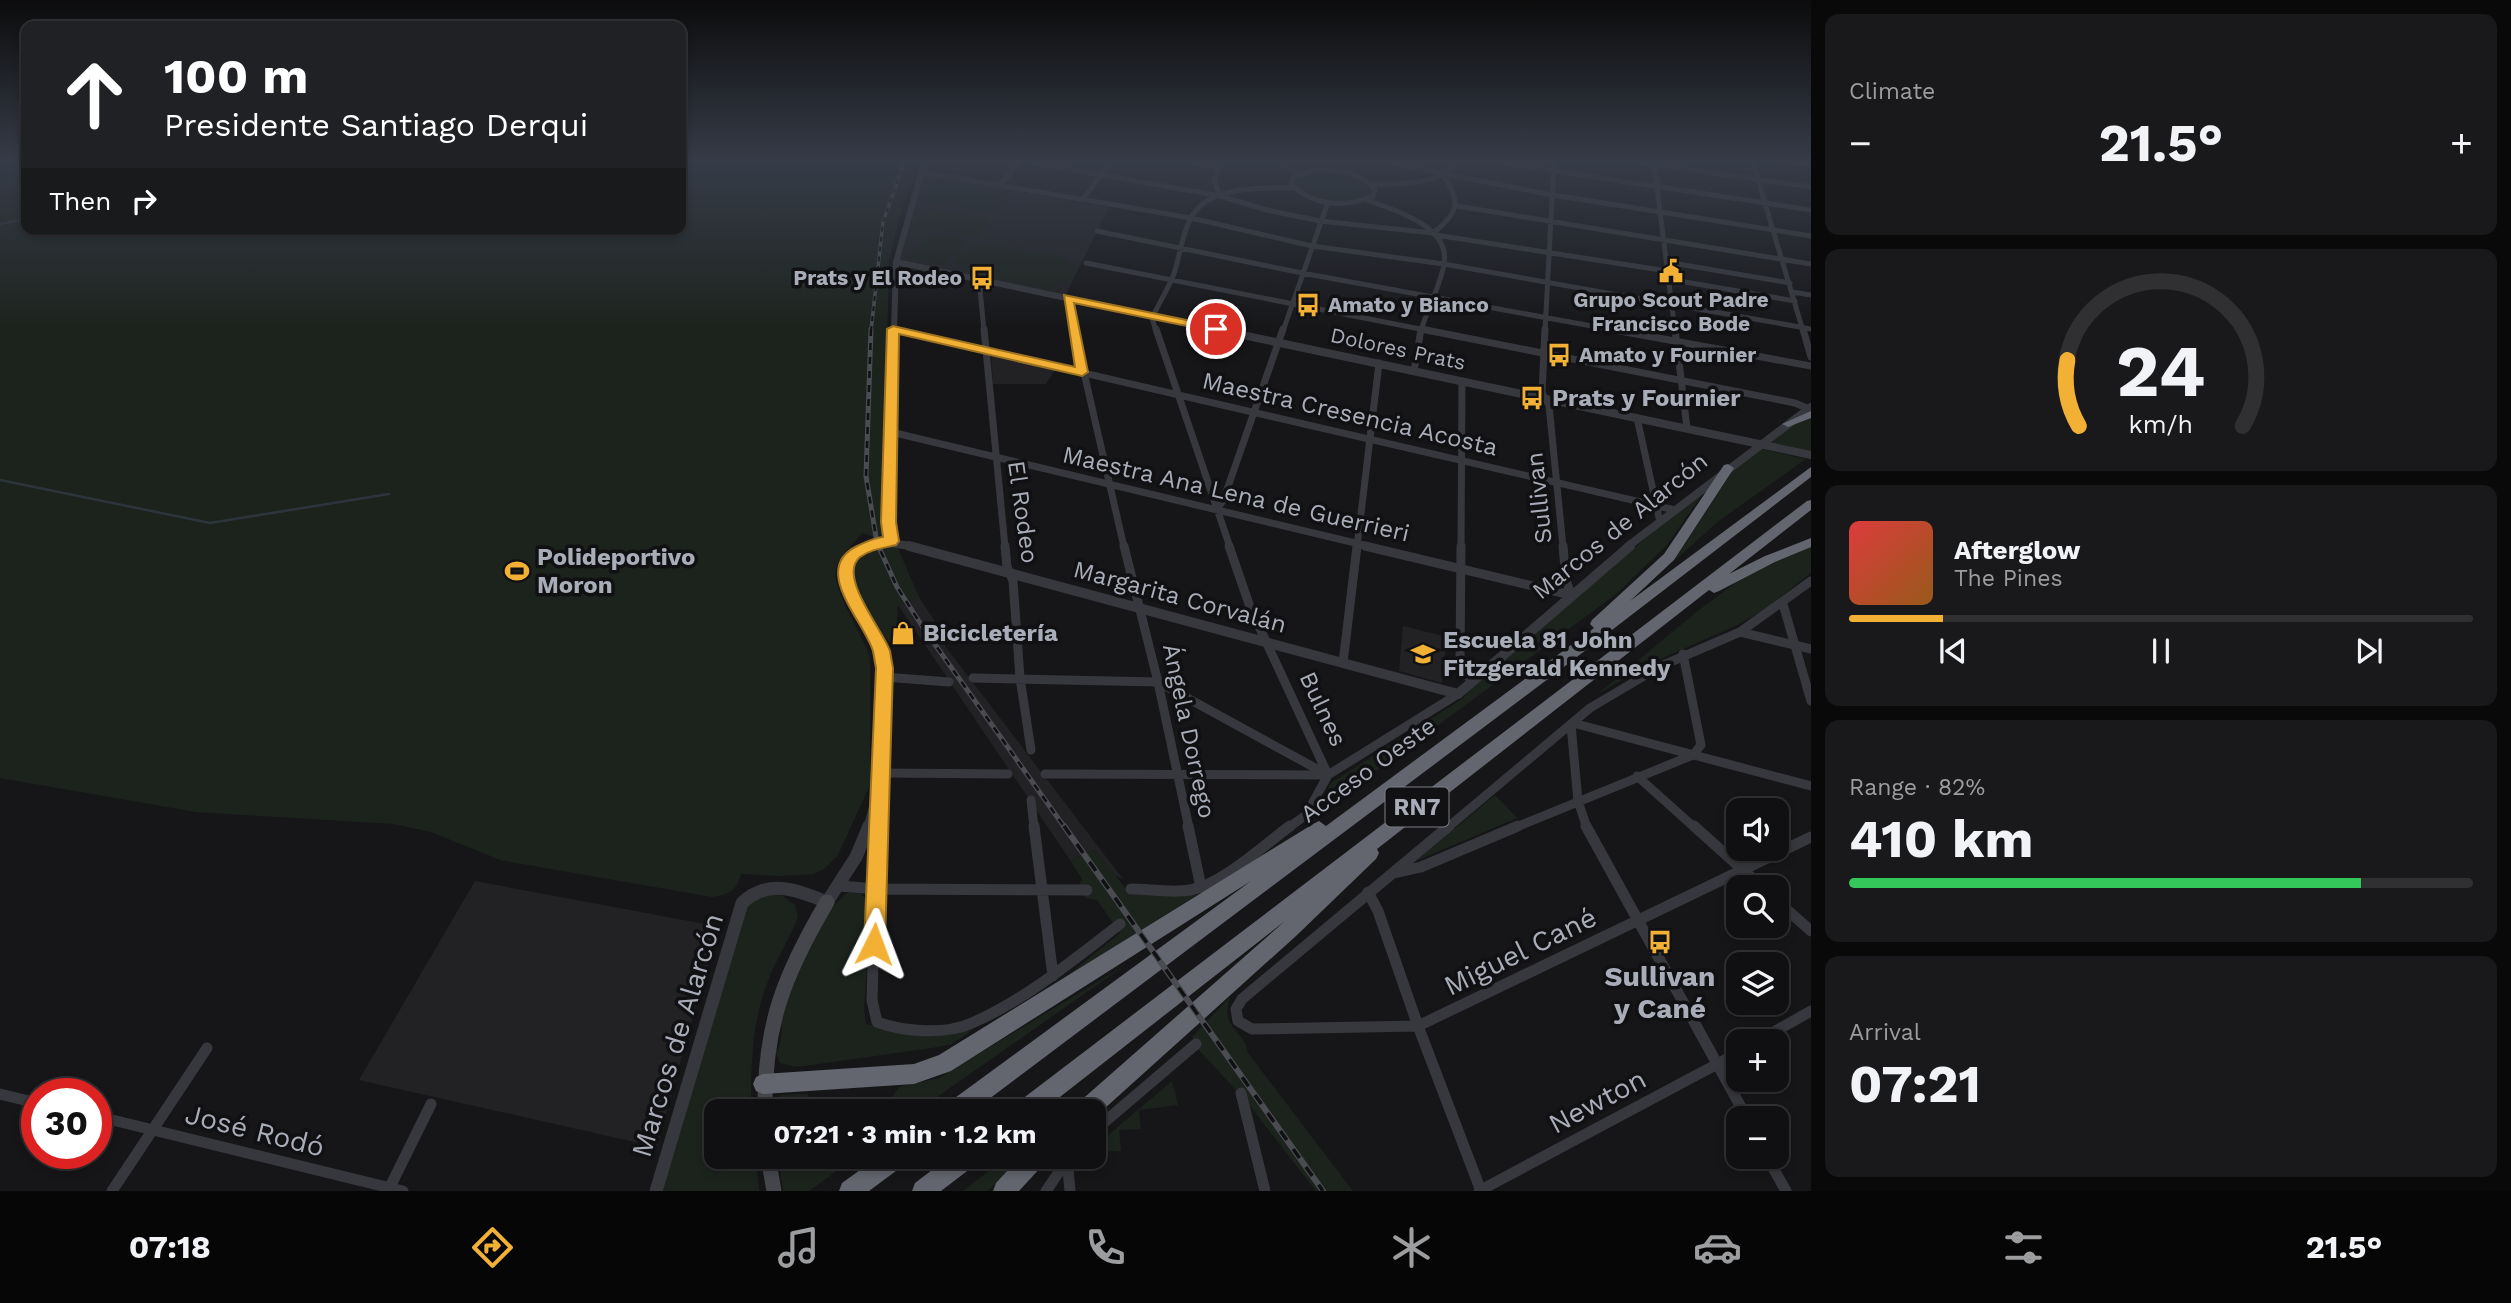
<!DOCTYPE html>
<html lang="en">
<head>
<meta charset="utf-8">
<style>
	:root { --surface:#101012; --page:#19191b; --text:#f1f3f6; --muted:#9c9d9f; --line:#303032; --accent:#f2b134 }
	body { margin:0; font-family:"Work Sans",sans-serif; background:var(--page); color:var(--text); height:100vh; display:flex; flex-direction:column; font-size:26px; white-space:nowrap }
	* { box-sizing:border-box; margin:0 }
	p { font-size:23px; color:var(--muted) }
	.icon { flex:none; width:38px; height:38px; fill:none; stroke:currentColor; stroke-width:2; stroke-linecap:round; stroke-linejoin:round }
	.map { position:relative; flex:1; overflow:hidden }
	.side { display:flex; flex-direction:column; gap:14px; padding:14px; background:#09090a; width:700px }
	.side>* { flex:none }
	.guide { position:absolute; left:21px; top:21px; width:665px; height:214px; border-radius:14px; box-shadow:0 4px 10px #0003,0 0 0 2px var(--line); background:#202124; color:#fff; overflow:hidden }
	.buttons { position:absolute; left:1726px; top:798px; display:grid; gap:14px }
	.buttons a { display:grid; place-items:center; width:63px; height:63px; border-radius:14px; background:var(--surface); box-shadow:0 4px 10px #0003,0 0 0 2px var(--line); font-size:35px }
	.speed { position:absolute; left:21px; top:1078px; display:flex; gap:14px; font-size:35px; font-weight:700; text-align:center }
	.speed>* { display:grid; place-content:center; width:91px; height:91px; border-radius:50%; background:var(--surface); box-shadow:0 4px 10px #0003,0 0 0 2px var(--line); line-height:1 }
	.speed .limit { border:10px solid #d22; background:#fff; color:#111 }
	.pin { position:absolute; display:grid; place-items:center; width:60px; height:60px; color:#fff; margin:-30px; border:4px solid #fff; border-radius:50%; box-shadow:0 2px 7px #0007 }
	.me { position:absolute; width:77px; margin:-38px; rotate:3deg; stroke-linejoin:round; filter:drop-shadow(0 0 5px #0008) }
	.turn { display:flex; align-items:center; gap:24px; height:147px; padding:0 28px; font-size:32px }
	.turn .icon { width:91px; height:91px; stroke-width:2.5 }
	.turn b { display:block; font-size:49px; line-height:60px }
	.then { display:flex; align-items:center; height:66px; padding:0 28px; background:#0003; gap:14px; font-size:26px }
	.big { font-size:52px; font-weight:700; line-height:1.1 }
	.side .widget { flex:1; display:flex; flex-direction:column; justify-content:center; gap:10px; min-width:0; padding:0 24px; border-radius:14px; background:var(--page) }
	.side .dial { align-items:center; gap:0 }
	.dial svg { height:182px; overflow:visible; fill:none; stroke:var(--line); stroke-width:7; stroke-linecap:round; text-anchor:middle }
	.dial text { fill:var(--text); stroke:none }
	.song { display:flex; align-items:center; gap:21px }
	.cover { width:84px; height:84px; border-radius:10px; background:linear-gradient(135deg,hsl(0 70% 55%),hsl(30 70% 35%)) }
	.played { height:7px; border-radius:4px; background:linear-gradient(90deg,var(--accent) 15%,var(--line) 15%) }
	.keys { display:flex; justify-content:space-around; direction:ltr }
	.heat { display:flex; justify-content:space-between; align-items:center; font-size:38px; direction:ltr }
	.charge { height:10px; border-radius:5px; background:linear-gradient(90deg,#34c759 82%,var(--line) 0) }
	.trip { position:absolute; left:704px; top:1099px; width:402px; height:70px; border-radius:14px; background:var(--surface); box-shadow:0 4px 10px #0003,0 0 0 2px var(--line); font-weight:700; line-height:70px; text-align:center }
	.dock { display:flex; height:112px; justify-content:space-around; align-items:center; background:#060607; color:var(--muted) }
	.dock .icon { width:49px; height:49px }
	.dock .active { color:var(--accent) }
	.dock b { font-size:32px; color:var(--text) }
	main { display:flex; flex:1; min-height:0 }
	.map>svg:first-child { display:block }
	.built { fill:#222225 }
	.green { fill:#1c231d }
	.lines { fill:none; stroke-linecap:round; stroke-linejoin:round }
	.stream-far1 { stroke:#2c353c; stroke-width:2 }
	.stream { stroke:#2c353c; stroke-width:2.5 }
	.minor-far3 { stroke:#37383d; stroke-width:5 }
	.minor-far2 { stroke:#37383d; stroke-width:7 }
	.minor-far1 { stroke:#37383d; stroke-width:9 }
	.minor { stroke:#37383d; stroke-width:11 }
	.tertiary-far3 { stroke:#37383d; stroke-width:6 }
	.tertiary-far2 { stroke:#37383d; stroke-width:8 }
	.tertiary-far1 { stroke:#37383d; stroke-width:10 }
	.tertiary { stroke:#37383d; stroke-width:13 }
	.secondary { stroke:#45474d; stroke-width:15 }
	.motorway { fill:#63666e; fill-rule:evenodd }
	.rail-far2-casing { stroke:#4a4c52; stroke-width:3.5 }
	.rail-far1-casing { stroke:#4a4c52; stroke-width:5 }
	.rail-casing { stroke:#4a4c52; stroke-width:6 }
	.rail-far2 { stroke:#111113; stroke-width:2; stroke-dasharray:5; stroke-linecap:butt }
	.rail-far1 { stroke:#111113; stroke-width:2.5; stroke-dasharray:7; stroke-linecap:butt }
	.rail { stroke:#111113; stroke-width:3.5; stroke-dasharray:11; stroke-linecap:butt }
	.route { fill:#f2b134; stroke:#9d7322; stroke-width:2 }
	.labels { text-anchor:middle; stroke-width:7; stroke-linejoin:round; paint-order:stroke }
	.far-poi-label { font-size:21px; font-weight:bold; fill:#a8adb8; stroke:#111113; text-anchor:start }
	.far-street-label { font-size:21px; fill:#a8adb8; stroke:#111113 }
	.shield { fill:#111113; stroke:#7b7e86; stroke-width:2 }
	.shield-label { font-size:23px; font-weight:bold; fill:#a8adb8 }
	.poi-label { font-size:24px; font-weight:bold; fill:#a8adb8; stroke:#111113; text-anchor:start }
	.street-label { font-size:24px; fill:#a8adb8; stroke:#111113 }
	.near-street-label { font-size:28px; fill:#a8adb8; stroke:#111113 }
	.near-poi-label { font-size:28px; font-weight:bold; fill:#a8adb8; stroke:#111113 }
</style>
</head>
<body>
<main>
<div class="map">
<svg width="1811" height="1191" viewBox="0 0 1811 1191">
	<rect width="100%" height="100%" fill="#161618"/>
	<path class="built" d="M926,175L1109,207L1065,296L905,263L898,257L922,176Z
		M991,355L1055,370L1046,384H993Z
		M919,597L940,629L945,646L1123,879L1114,875L1095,850L1070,860L898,605Z
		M1403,626L1447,637L1442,683L1399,671Z
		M475,881L721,927L703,979L657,1147L359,1080Z"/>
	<path class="green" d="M0,163H26V229H681V163H920L903,205L889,260L883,533L874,537L862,533C854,544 840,554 836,568C830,589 864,634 870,658V785L838,855L824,869L813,874L778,876L741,874C736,892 729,894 712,897L500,860L431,832L393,824L196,812L0,778Z
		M1321,171C1338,173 1363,173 1371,191C1358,210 1313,199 1297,187V178Z
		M938,179L1010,191L993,213L918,201Z
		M930,208L991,219L977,237L914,225Z
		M930,233L966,240L945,266L907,258Z
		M983,244L1063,257L1073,264L1077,272L1070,281L1053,286L1061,288L1058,292L971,273L959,267L956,262L957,254Z
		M1811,416V452L1774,445L1773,441L1782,432Z
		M1761,449L1806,459L1720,520L1674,561L1731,473Z
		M1708,486L1667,545L1615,595L1324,809L1319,805L1331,783L1462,699L1485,674Z
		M897,546L919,597L898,605L895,648C877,629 825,566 870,549C877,547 889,547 897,546Z
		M1811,546V573L1764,610L1735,626L1645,666L1598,694L1695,613L1742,578Z
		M1495,795L1517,818L1416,861Z
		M1095,850L1131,895H1197L1066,977L1120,933L1097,900L1085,898L1079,884L1082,879L1070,860Z
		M777,892L795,905L798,917C790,939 776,959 768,981C751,1024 751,1067 751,1111H716V1157H756L759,1191H662L747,902Z
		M849,892L861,894L871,905L864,1009L866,1024L913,1033L974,1029L952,1044L932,1048L797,1067L780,1063L776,1053C784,1042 780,1029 783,1016C793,978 816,915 849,892Z
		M1127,964L917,1111H774L781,1095L807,1094L815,1106L890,1100L899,1087L939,1078Z
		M1230,997C1220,1030 1243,1027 1248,1053L1353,1191H1316L1247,1102L1197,1048L1192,1037Z
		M1172,1081L1178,1105L1139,1110L1141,1129L1119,1130L1121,1151L1094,1152V1147Z
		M778,1157H856L809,1191H783Z
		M1007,1157H1022L988,1191H963Z"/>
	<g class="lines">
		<path class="stream-far1" d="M0,224L26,219"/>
		<path class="stream" d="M0,480L210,523L389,494"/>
		<path class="minor-far3" d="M1034,163L1220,196L1267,210L1320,221L1433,233
			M1193,163L1217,167
			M1220,163L1214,180L1220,196
			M1276,163L1299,173
			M1391,163L1547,194L1811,236
			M1503,163L1811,210
			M1642,163L1811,187
			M1654,163L1675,331
			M1753,163L1803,331
			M1794,163L1811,165
			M1316,170C1338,170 1361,171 1375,190L1373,196C1346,208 1312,206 1291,184L1294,176Z
			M922,172L1191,218L1312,246L1444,264L1811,329
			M1372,184C1402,184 1435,186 1457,163
			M1000,185L1019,163
			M1083,199L1110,163
			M1367,200C1394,210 1451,226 1444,264C1440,287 1427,309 1421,331
			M1457,206L1811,264
			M1097,231L1302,273L1619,331
			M1433,233C1457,214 1463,202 1443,176
			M1436,235L1667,271
			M1666,262L1790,283
			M1086,263L1430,331
			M979,279L984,331
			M1668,279L1795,301
			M1792,292L1811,295
			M1067,298L1074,331
			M893,329L901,331
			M1156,331L1152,318C1159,303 1168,289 1174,274C1180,255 1182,233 1192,216C1210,185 1263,188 1294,188
			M1283,331L1328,202
			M1545,331L1554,163"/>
		<path class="minor-far2" d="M894,329L1675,510
			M984,329L1005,547
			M1074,329L1124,547
			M1156,329L1230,547
			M1421,329L1795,403L1809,409
			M1545,329L1542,393L1549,405L1563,547
			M1609,329L1811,366
			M1675,329L1687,428
			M1803,329L1811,357
			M1414,371L1421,329
			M1637,418L1660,522
			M891,432L1372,547
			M1217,509L1223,501L1283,329
			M1357,547L1379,363
			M1461,547L1462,381"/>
		<path class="minor-far1" d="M1005,546L1007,567L1013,581L1020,678L1031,750
			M1124,546L1158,682L1189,828
			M1229,546L1250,607L1328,775
			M1365,546L1571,595
			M1461,546L1460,661L1464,673L1472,680
			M1563,546L1566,580L1571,595
			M1783,604L1811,701
			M1740,632L1811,649
			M1343,663L1357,546
			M884,677L949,682
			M973,678L1158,682L1328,775
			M1573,723L1811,786
			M1571,725L1578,801L1587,828
			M882,773L1008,774
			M1045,774L1325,775
			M1637,776L1695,828
			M1031,800L1034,828
			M877,828L878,803
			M1288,828L1306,815L1328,775L1458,694
			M1447,828L1590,708L1661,666L1740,632L1811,581
			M1514,828L1693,755L1701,745L1683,654"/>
		<path class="minor" d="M877,826L872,1000L877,1022C904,1032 945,1035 972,1023C1025,1000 1075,959 1120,924
			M1034,826L1053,976
			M1188,826L1201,887
			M1449,826L1242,999L1236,1009L1238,1021L1252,1029L1418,1026L1811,837
			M1586,826L1747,1118
			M1694,826L1762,887
			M1394,873L1421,867L1518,826
			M840,886L877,889L1087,890
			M1131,889C1153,889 1180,895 1201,887C1231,876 1264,845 1290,826
			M1368,892L1378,911L1418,1026L1481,1191
			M1776,900L1811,931
			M1758,1041L1811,1011
			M1241,1093L1265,1191
			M0,1094L37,1103
			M96,1116L403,1191
			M1094,1131L1196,1044
			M1767,1157L1786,1191
			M1067,1159L1070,1191
			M112,1191L207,1048
			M388,1191L431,1104
			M1046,1191L1069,1157
			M1479,1191L1738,1053"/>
		<path class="tertiary-far3" d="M896,262L1223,331
			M894,331L896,262L924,163"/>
		<path class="tertiary-far2" d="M1214,329L1811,455
			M891,541L889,522L894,329
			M863,547L891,543L916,547
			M1627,547L1811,407"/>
		<path class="tertiary-far1" d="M909,546L1458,694L1630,546
			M868,828C881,790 882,750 883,710C884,692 887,673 883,656C876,623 831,593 850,557L869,546"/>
		<path class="tertiary" d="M656,1191L742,903C768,878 797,890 827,902L856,857L869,826"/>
		<path class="secondary" d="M765,1111C764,1025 784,975 827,902
			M768,1157L774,1191"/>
		<path class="motorway" d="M1811,411V418L1788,427L1782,424Z
			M1728,464L1734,468L1674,560L1630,601L1811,467V477L1556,673L973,1111H945L948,1103L1251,881L951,1071L914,1084L763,1094L756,1091L753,1084L756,1077L763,1074L914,1064L939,1055L1313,824L1319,821L1326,826L1594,628L1590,624L1592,620L1664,554L1724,465Z
			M1811,500V510L1729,574L1765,556L1811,538V547L1775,562L1719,591L1714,593L1709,590L1377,849L1379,853L1376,859L1296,936L1094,1118V1111H1075L1078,1103L1285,921L1042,1111H1014L1017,1103L1807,501Z
			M878,1157H907L904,1165L869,1191H839L842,1183Z
			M949,1157H978L975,1165L941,1191H912L915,1183Z
			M1020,1157H1046L1043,1165L1019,1191H993L996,1183Z"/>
		<g class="rail-far2-casing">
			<path id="rail-far2" d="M871,331L883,222L904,163"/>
		</g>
		<g class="rail-far1-casing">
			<path id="rail-far1" d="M871,329L866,476L877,543L897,587L924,629L1065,828"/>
		</g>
		<g class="rail-casing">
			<path id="rail" d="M1064,826L1323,1191"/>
		</g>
		<use href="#rail-far2" class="rail-far2"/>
		<use href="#rail-far1" class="rail-far1"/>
		<use href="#rail" class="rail"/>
	</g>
	<linearGradient id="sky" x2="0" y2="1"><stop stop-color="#0c0c0d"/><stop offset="0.49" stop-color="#363c48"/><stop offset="1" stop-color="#363c48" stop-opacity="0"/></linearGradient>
	<rect width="1811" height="330" fill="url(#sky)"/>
	<path class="route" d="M1064,295L1216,326L1221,329L1216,332L1074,303L1088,372L1082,376L899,334L896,522L899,541L896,545C884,548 871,549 860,557C837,576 883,630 890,651C891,657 892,663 893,668L885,944L882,952L874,955L867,952L864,944L876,668C875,663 874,656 873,651C864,621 810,569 857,546C866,542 873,538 883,537L881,522L887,329L893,326L1075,367Z"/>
	<defs>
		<g id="civic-bare" transform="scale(1.89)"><path d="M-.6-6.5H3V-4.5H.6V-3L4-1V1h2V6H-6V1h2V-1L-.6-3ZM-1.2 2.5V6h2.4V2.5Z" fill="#f2b134" stroke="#111113" stroke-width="2.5" paint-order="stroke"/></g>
		<g id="bus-bare" transform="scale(1.89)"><path d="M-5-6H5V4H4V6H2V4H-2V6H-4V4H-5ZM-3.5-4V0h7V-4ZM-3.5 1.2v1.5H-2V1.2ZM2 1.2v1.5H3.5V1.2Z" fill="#f2b134" stroke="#111113" stroke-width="2.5" paint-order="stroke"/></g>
		<g id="stadium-bare" transform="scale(1.89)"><path d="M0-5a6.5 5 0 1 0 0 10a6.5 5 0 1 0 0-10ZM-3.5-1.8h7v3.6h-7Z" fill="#f2b134" stroke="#111113" stroke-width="2.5" paint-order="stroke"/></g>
		<g id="shop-bare" transform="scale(1.89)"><path d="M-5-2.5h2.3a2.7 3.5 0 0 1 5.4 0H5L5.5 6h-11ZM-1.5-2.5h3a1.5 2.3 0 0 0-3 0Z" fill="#f2b134" stroke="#111113" stroke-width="2.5" paint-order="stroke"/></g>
		<g id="school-bare" transform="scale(1.89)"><path d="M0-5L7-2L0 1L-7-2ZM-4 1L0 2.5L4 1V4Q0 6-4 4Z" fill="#f2b134" stroke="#111113" stroke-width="2.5" paint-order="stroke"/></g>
	</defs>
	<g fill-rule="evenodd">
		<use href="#civic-bare" x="1671" y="271"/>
		<use href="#bus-bare" x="982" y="278"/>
		<use href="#bus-bare" x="1308" y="305"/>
		<use href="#bus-bare" x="1559" y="355"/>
		<use href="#bus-bare" x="1532" y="398"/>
		<use href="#stadium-bare" x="517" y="571"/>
		<use href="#shop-bare" x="903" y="633"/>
		<use href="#school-bare" x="1423" y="654"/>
		<use href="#bus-bare" x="1660" y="942"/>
	</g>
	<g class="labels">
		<g class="far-poi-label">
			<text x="962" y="285" text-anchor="end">Prats y El Rodeo</text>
			<text x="1671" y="307" text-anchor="middle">Grupo Scout Padre<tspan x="1671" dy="24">Francisco Bode</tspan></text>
			<text x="1328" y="312">Amato y Bianco</text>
			<text x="1579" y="362">Amato y Fournier</text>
		</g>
		<g class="far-street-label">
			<text transform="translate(1398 349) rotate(12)" y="7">Dolores Prats</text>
		</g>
		<rect class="shield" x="1385.5" y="787.5" width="63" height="39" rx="5"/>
		<g class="shield-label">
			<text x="1417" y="815">RN7</text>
		</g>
		<g class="poi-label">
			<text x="1552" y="406">Prats y Fournier</text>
			<text x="537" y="565">Polideportivo<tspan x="537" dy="28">Moron</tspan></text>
			<text x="923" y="641">Bicicletería</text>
			<text x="1443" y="648">Escuela 81 John<tspan x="1443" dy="28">Fitzgerald Kennedy</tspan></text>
		</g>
		<g class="street-label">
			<text transform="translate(1350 414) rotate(13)" y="8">Maestra Cresencia Acosta</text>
			<text transform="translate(1236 494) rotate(13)" y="8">Maestra Ana Lena de Guerrieri</text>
			<text transform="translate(1539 498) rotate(-96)" y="8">Sullivan</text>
			<text transform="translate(1023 512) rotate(82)" y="8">El Rodeo</text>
			<text transform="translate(1620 526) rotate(-39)" y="8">Marcos de Alarcón</text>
			<text transform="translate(1180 597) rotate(15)" y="8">Margarita Corvalán</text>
			<text transform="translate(1323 709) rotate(65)" y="8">Bulnes</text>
			<text transform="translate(1189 731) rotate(78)" y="8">Ángela Dorrego</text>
			<text transform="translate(1368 770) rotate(-36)" y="8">Acceso Oeste</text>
		</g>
		<g class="near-street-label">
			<text transform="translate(1520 951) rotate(-26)" y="10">Miguel Cané</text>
			<text transform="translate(677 1035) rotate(-73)" y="10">Marcos de Alarcón</text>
			<text transform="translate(1597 1101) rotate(-28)" y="10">Newton</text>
			<text transform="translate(255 1130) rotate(14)" y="10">José Rodó</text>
		</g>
		<g class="near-poi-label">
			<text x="1660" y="986">Sullivan<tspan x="1660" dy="32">y Cané</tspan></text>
		</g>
	</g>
</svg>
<div class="buttons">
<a><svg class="icon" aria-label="sound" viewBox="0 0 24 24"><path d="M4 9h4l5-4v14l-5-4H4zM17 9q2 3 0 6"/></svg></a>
<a><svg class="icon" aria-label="search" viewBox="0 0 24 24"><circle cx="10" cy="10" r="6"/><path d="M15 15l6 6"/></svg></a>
<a><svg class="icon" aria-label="layers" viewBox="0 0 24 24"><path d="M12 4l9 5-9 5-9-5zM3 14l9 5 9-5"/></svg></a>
<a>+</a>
<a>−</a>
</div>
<div class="speed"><div class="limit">30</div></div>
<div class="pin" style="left:1216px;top:329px;background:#d93025"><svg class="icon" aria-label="arrive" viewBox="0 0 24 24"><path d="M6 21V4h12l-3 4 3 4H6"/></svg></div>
<svg class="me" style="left:874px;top:944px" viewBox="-20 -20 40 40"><path d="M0-17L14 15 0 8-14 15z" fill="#f2b134" stroke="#fff" stroke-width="4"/></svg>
<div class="trip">07:21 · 3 min · 1.2 km</div>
<div class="guide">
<div class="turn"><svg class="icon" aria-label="ahead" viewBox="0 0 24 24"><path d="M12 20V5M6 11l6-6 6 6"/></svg><div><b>100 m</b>Presidente Santiago Derqui</div></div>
<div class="then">Then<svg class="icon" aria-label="right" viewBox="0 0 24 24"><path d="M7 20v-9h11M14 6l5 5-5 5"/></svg></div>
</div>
</div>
<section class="side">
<div class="widget"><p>Climate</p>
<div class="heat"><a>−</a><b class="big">21.5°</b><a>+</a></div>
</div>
<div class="widget dial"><svg viewBox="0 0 100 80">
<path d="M14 69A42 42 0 1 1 86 69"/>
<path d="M14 69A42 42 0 0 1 9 40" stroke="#f2b134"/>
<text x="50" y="56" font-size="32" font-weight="700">24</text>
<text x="50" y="72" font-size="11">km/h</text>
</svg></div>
<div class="widget">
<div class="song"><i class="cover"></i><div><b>Afterglow</b><p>The Pines</p></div></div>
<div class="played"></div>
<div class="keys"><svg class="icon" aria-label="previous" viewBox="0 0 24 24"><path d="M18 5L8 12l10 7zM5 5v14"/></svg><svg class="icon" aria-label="pause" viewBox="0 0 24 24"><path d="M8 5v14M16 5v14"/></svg><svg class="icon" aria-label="next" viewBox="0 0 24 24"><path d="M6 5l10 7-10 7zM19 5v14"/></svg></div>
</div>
<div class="widget"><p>Range · 82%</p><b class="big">410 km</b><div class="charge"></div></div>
<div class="widget"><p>Arrival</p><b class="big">07:21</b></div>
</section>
</main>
<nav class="dock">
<b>07:18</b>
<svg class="icon active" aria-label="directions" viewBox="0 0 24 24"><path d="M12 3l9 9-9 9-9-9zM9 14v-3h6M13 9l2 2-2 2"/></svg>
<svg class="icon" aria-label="music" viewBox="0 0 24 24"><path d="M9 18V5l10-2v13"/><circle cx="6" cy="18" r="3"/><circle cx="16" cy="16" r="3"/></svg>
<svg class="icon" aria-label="phone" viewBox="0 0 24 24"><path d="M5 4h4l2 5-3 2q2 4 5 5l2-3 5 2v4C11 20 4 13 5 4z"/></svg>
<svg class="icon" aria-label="climate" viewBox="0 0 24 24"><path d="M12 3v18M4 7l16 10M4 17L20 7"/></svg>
<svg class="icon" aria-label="car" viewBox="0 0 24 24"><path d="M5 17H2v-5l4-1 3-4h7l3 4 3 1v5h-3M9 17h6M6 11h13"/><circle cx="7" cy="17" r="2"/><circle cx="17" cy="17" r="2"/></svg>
<svg class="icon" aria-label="filters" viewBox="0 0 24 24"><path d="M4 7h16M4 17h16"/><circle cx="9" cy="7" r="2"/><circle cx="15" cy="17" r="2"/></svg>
<b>21.5°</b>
</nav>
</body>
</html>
